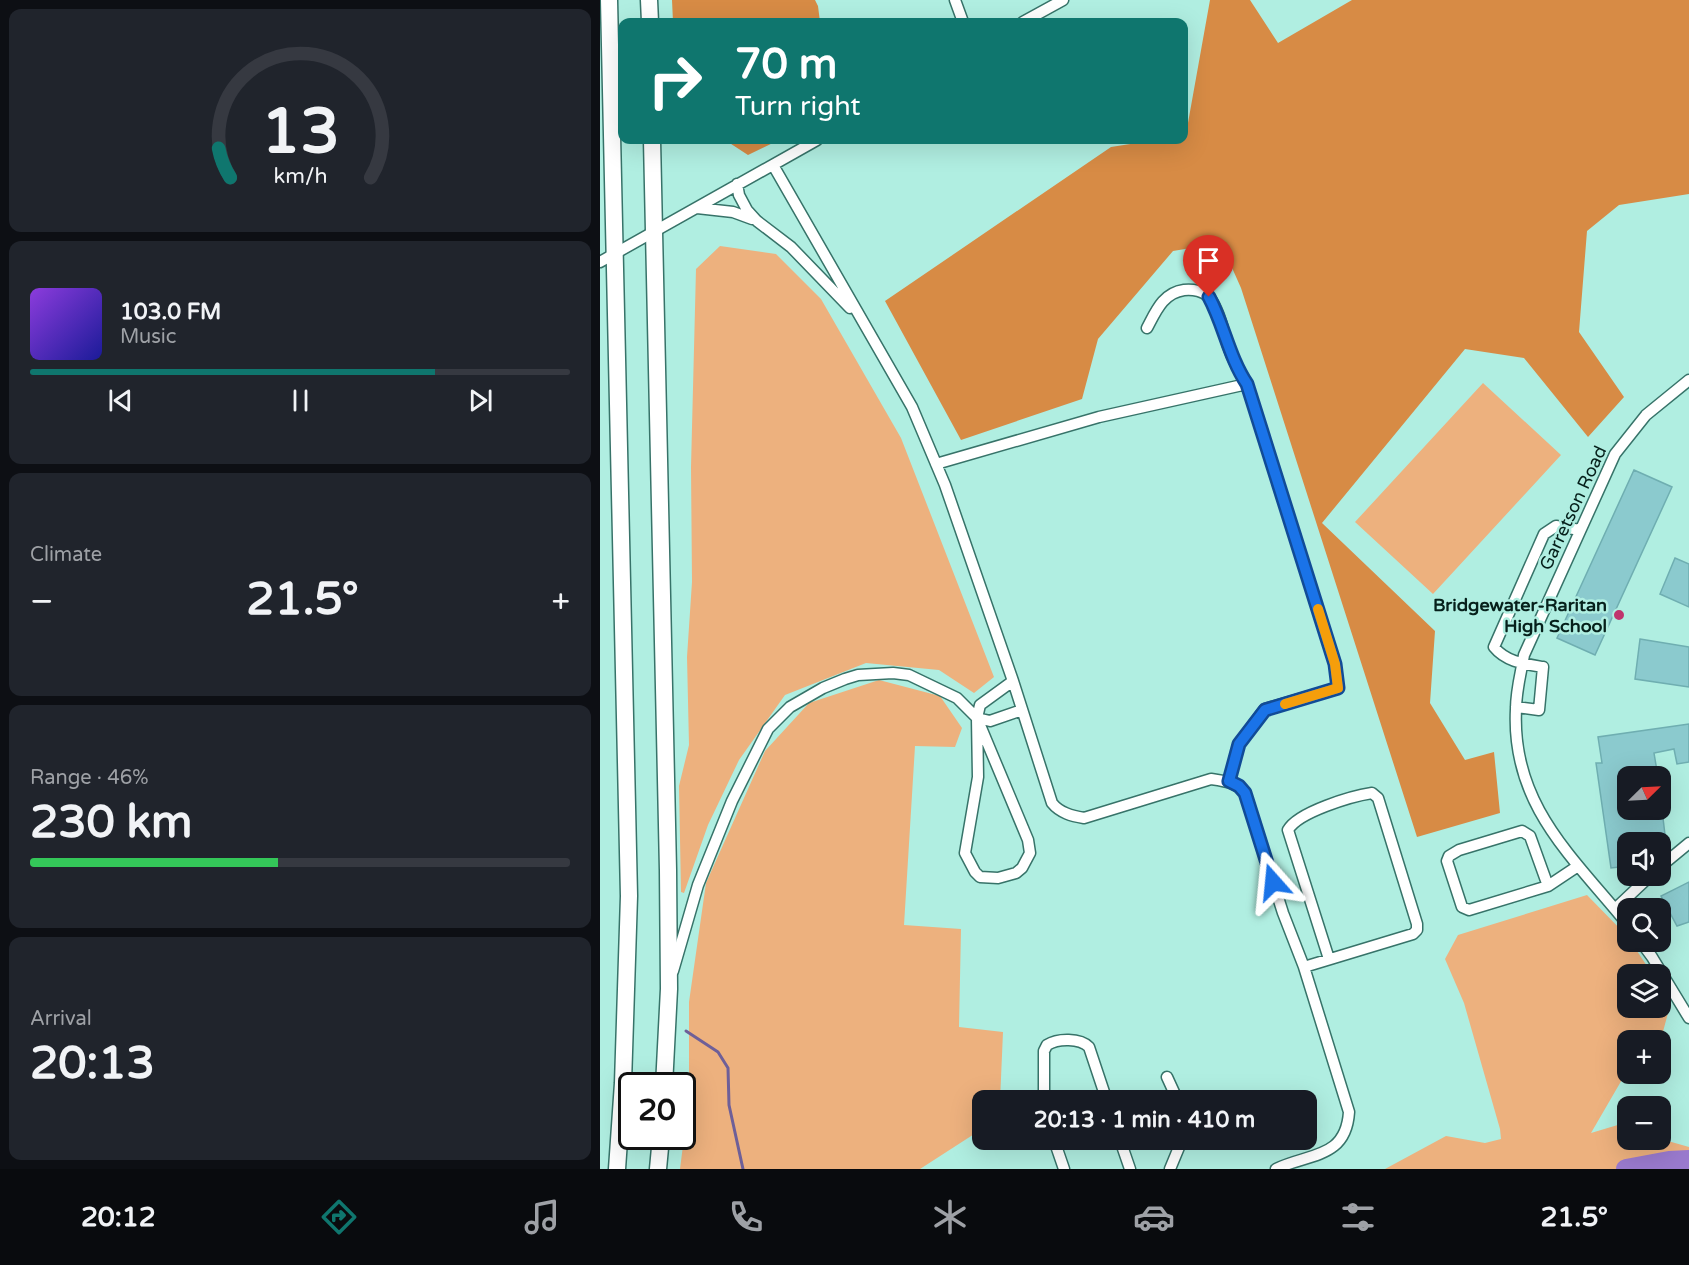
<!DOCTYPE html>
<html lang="en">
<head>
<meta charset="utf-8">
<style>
	:root { --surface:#171b24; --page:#20242c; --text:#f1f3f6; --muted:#9ea1a6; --line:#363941; --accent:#0f766e }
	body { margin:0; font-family:"Varela Round",sans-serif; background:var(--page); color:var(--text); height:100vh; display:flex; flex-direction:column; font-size:22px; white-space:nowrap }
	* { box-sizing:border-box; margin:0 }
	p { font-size:20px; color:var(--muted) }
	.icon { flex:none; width:33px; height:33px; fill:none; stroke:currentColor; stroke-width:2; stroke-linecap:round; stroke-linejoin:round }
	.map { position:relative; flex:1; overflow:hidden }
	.details { display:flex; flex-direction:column; gap:9px; padding:9px; background:#0d0f14; width:600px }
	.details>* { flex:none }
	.hud { position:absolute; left:18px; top:18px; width:570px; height:126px; border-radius:12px; box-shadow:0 6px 24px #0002; background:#0f766e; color:#fff; overflow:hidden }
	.needle { width:39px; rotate:66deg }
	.fabs { position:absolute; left:1017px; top:766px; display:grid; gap:12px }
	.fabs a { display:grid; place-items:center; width:54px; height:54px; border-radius:12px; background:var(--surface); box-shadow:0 6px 24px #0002; font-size:30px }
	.speed { position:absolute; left:18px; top:1072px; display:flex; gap:12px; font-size:30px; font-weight:700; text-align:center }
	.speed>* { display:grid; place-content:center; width:78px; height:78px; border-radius:50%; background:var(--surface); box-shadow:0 6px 24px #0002; line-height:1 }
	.speed .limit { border:3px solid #111; border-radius:9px; background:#fff; color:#111 }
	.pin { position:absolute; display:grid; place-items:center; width:51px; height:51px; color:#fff; margin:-62px -26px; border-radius:50% 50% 50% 0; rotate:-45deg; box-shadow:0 0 6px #0007 }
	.pin .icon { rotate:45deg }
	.me { position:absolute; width:66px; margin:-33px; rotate:342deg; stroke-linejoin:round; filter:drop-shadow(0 0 4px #0008) }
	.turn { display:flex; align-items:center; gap:21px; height:126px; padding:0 18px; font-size:27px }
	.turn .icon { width:78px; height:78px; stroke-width:2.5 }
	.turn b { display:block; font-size:42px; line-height:51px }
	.big { font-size:45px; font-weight:800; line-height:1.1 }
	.details .widget { flex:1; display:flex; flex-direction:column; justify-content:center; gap:9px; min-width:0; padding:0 21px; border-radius:12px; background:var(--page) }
	.details .dial { align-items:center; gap:0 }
	.dial svg { height:156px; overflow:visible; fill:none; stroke:var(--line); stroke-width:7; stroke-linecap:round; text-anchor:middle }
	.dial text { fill:var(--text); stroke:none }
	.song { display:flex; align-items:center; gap:18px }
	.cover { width:72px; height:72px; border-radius:9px; background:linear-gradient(135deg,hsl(270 70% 55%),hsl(240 70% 35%)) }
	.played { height:6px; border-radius:3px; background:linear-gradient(90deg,var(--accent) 75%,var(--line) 75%) }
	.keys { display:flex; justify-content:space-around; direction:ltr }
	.heat { display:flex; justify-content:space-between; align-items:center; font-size:33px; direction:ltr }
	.charge { height:9px; border-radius:4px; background:linear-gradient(90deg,#34c759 46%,var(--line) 0) }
	.trip { position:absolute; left:372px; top:1090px; width:345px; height:60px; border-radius:12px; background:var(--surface); box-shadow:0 6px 24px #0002; font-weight:800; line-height:60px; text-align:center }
	.tab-bar { display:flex; height:96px; justify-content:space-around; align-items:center; background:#090b0e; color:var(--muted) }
	.tab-bar .icon { width:42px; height:42px }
	.tab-bar .selected { color:var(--accent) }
	.tab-bar b { font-size:27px; color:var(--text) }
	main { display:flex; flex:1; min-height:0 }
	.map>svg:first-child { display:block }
	.green { fill:#edb17e }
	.forest { fill:#d78b45 }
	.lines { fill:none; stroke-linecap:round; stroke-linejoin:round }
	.stream { stroke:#6e5f98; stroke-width:3 }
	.river { stroke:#9a7ace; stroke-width:20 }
	.building { fill:#8bcace; stroke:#6faeb1; stroke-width:1.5 }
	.minor-casing { stroke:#377369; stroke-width:13 }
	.highway-casing { stroke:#377369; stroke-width:19 }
	.minor { stroke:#fff; stroke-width:10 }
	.highway { stroke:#fff; stroke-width:16 }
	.route-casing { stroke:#114b97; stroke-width:15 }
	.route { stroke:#1a73e8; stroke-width:10 }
	.slow { stroke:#f59e0b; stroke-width:10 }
	.poi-dot { fill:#c0356d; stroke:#b0eee1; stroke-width:2 }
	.labels { text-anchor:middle; stroke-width:5; stroke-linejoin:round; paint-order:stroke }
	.street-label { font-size:18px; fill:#06201b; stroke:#b0eee1 }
	.poi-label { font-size:18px; font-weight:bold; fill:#06201b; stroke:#b0eee1; text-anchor:end }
</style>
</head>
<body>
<main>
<section class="details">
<div class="widget dial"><svg viewBox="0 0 100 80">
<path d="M14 69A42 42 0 1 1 86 69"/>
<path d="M14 69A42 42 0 0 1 8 54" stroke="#0f766e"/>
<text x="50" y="56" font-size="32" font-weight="700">13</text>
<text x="50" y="72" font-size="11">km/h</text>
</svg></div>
<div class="widget">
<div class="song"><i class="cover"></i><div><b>103.0 FM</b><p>Music</p></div></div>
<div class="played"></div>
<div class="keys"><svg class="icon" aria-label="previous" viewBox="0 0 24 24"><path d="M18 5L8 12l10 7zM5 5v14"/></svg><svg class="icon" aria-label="pause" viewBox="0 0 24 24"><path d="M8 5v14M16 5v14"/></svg><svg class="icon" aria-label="next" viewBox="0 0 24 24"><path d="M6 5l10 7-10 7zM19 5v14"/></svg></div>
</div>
<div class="widget"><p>Climate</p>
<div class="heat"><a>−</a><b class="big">21.5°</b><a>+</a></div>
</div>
<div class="widget"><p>Range · 46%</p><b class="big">230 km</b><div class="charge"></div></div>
<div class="widget"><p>Arrival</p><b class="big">20:13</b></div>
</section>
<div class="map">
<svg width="1089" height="1169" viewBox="0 0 1089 1169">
	<rect width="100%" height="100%" fill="#b0eee1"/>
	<path class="green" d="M120,246L176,254L221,299L301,438L394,677L374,693L339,670L266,663L185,695L139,760L108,825L84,893L81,892L79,786L89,745L87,657L92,582L91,467L96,269Z
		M883,383L961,455L833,594L755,522Z
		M279,680L340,696L362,728L355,747L315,746L304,925L361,929L359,1027L403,1032L400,1101H382V1129L320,1169H80L89,1098V1002L106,883L165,751L209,703Z
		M987,895L1027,936L1028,942H1031L1053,975H1028V1008H1060L1061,986L1071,1002L1061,1039L1059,1041H1028L1027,1071L991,1133L1021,1124L1027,1127L1028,1140L1061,1139L1089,1147V1169H785L846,1136L885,1143L901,1139L900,1129L864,1003L845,959L858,935Z"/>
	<path class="forest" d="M72,0H215L218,6L220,22H73Z
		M610,0H650L678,43L752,0H1089V194L1019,205L987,231L979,332L1024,397L988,437L924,358L865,349L722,523L835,631L830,703L865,760L894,752L900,813L817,837L641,288L621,243L573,251L498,339L482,399L361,440L285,301L511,147L556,140H584V135L586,134Z
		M125,140H179L148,155Z"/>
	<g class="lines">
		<path class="stream" d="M86,1031L118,1052L128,1068L129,1105L143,1169"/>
		<path class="river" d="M1026,1169L1069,1161L1089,1160"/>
	</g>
	<path class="building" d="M1034,470L1072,487L995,655L957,638Z
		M1075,558L1089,564V607L1060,594Z
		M1040,639L1089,647V687L1035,679Z
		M1089,724V762L1077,764L1074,749L1054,753L1058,777H1028V810H1062L1066,843H1028V866L1011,868L996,763H1002L998,737Z
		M1089,882V922L1077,926L1061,896Z"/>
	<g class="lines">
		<g class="minor-casing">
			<path id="minor" d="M355,0L363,22
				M423,22L463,0
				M173,165L312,407L345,485L413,681L452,803C460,813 472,816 484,818L611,779C625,781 635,782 645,793L683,913L704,967L749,1112C746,1159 709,1153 676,1169
				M137,184L139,195L147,210L157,221L191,247L250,308
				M97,208L133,212L152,219
				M0,262L217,140
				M547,328C556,311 563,293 584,290C593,289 604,291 610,298C620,312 623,331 628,346C633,360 639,372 647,384L735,664L738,688L665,709L639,744L629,781
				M336,464L499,417L647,384
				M916,707L939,710L943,667C925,664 906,662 894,647L944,534L956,526L980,530
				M377,718L428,840L430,853L422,868L416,873L398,878L380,877L375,872L365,853L378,777Z
				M377,718L380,705L413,681
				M1060,867L1089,843
				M948,886L930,836L922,831L859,850L849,856L847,861L862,907L869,910L948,886L978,866
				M1015,909L1050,876
				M1028,925C973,857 911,805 916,709C916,690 921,673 924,655L1015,454L1046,415L1089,380
				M1041,942L1052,957L1089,1018
				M704,967L813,934L817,930V924L778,798L772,793C752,796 698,812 688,830L729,959
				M73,971L98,885L132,801L168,729L190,707L223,688L245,679L258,675L293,673L309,675L357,698L377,718L390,721L422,710
				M567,1077L578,1101
				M444,1101V1051L447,1045C458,1038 480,1038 489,1047L507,1101
				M454,1140L464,1169
				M520,1140L530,1169
				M570,1169L582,1140"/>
		</g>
		<g class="highway-casing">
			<path id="highway" d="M9,0L29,896L23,1083L17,1169
				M49,0L50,22
				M52,140L68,870L69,989L64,1086
				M58,1169L61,1137"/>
		</g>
		<use href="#minor" class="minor"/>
		<use href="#highway" class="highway"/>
	</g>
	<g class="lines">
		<g class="route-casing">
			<path id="route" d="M609,297C624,325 629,357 647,384L735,664L738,688L665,710L639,744L629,781L639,786L645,793L673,882"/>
		</g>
		<use href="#route" class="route"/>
		<path class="slow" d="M685,704L738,688L735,664L718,609"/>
	</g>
	<circle class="poi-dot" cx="1019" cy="615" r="6"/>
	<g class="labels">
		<g class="street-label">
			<text transform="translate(973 508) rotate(-65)" y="6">Garretson Road</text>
		</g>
		<g class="poi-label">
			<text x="1007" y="611">Bridgewater-Raritan<tspan x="1007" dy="21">High School</tspan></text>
		</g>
	</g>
</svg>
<div class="fabs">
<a><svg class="needle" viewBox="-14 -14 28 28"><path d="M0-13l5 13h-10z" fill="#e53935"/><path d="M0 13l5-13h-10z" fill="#9ea1a6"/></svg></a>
<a><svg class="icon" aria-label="sound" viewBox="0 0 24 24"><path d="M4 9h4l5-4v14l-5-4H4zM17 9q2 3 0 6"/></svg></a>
<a><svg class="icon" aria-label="search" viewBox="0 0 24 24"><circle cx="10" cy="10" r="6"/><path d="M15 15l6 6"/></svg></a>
<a><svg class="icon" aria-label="layers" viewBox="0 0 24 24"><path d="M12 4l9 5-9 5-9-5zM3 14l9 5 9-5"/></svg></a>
<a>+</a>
<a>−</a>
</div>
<div class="speed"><div class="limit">20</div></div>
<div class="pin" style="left:609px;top:297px;background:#d93025"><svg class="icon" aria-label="arrive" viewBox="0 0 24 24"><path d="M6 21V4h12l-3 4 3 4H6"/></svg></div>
<svg class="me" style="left:673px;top:882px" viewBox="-20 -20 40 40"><path d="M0-17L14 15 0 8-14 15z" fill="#1a73e8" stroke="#fff" stroke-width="4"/></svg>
<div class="trip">20:13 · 1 min · 410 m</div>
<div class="hud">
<div class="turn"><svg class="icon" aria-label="right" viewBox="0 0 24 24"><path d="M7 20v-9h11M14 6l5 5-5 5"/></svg><div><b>70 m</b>Turn right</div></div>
</div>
</div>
</main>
<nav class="tab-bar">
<b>20:12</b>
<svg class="icon selected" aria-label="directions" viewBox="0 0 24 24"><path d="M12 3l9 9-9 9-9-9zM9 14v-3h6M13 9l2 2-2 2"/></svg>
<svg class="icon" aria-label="music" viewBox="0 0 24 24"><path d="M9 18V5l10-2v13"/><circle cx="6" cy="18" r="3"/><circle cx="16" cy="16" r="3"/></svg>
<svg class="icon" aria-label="phone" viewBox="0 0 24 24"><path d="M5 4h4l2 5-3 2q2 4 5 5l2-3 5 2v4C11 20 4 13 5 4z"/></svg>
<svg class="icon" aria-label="climate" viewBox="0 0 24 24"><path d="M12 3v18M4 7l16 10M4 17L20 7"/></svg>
<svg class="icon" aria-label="car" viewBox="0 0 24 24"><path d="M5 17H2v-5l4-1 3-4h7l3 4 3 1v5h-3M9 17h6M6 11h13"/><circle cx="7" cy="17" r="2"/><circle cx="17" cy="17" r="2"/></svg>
<svg class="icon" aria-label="filters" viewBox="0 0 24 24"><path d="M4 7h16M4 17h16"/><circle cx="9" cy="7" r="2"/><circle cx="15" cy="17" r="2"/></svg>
<b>21.5°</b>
</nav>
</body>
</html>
